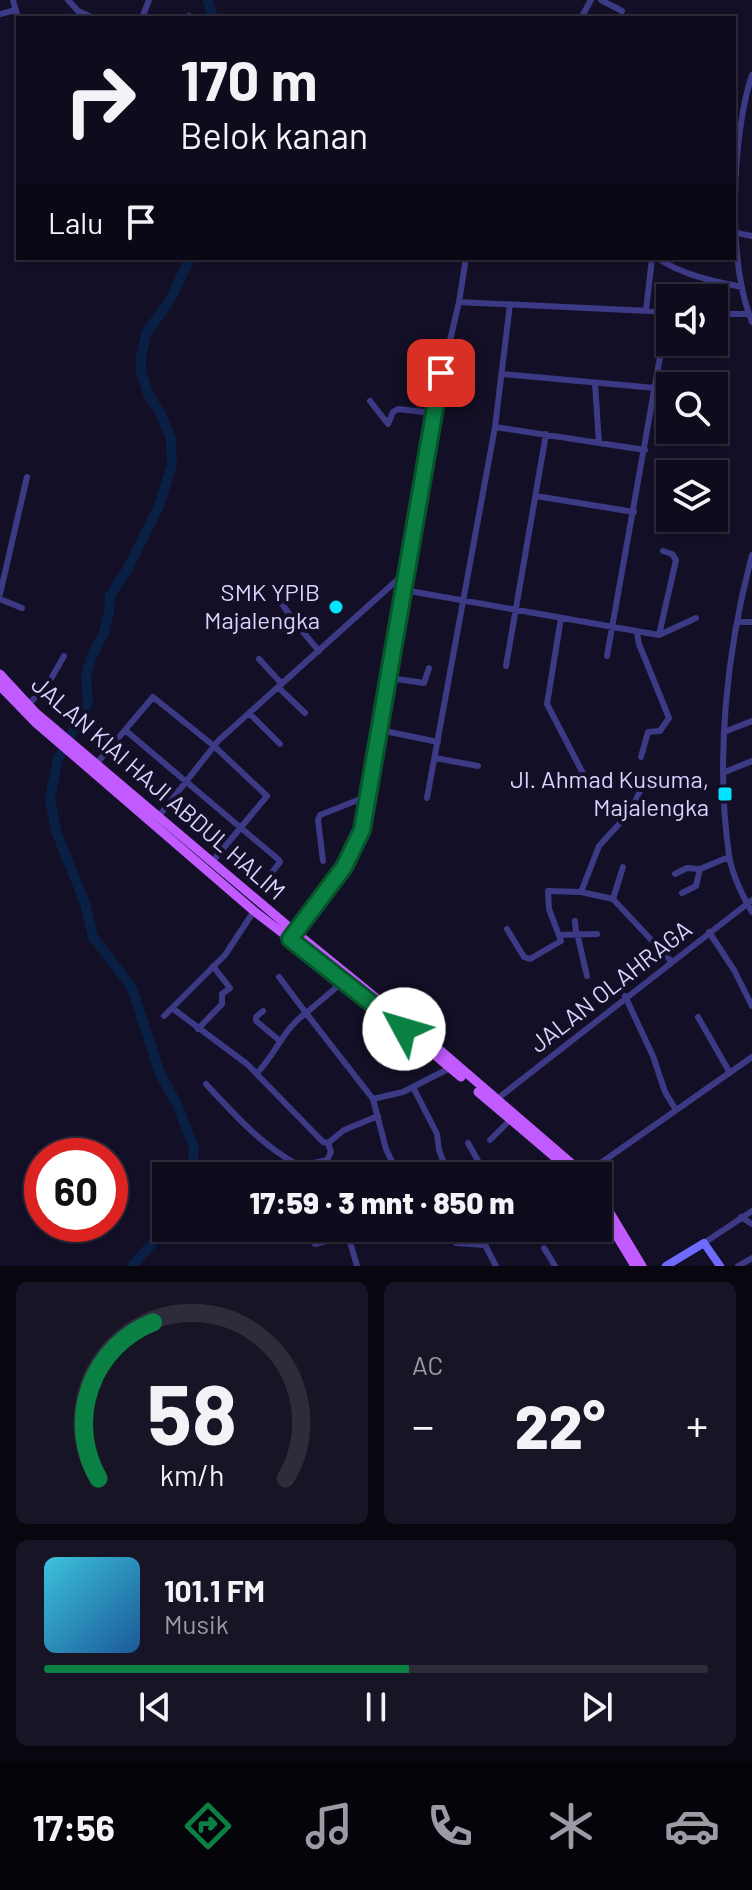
<!DOCTYPE html>
<html lang="id">
<head>
<meta charset="utf-8">
<style>
	:root { --surface:#0e0b1c; --page:#171425; --text:#f1f3f6; --muted:#9b9ba3; --line:#2e2b3b; --accent:#0b8043 }
	body { margin:0; font-family:Barlow,sans-serif; background:var(--page); color:var(--text); height:100vh; display:flex; flex-direction:column; font-size:30px; white-space:nowrap }
	* { box-sizing:border-box; margin:0 }
	p { font-size:26px; color:var(--muted) }
	.icon { flex:none; width:44px; height:44px; fill:none; stroke:currentColor; stroke-width:2; stroke-linecap:round; stroke-linejoin:round }
	.map { position:relative; height:1266px; overflow:hidden }
	.details { display:flex; flex-direction:column; gap:16px; padding:16px; background:#08060f; flex:1 }
	.details>* { flex:none }
	.top-card { position:absolute; left:16px; top:16px; width:720px; height:244px; border-radius:0px; box-shadow:0 2px 6px #0004,0 0 0 2px var(--line); background:#0e0b1c; color:var(--text); overflow:hidden }
	.tools { position:absolute; left:656px; top:284px; display:grid; gap:16px }
	.tools a { display:grid; place-items:center; width:72px; height:72px; border-radius:0px; background:var(--surface); box-shadow:0 2px 6px #0004,0 0 0 2px var(--line); font-size:40px }
	.speed { position:absolute; left:24px; top:1138px; display:flex; gap:16px; font-size:40px; font-weight:700; text-align:center }
	.speed>* { display:grid; place-content:center; width:104px; height:104px; border-radius:50%; background:var(--surface); box-shadow:0 2px 6px #0004,0 0 0 2px var(--line); line-height:1 }
	.speed .limit { border:12px solid #d22; background:#fff; color:#111 }
	.pin { position:absolute; display:grid; place-items:center; width:68px; height:68px; color:#fff; margin:-34px; border-radius:16px; box-shadow:0 4px 12px #0006 }
	.me { position:absolute; width:88px; margin:-44px; rotate:309deg; stroke-linejoin:round; filter:drop-shadow(0 0 6px #0008) }
	.turn { display:flex; align-items:center; gap:28px; height:168px; padding:0 32px; font-size:36px }
	.turn .icon { width:104px; height:104px; stroke-width:2.5 }
	.turn b { display:block; font-size:56px; line-height:68px }
	.then { display:flex; align-items:center; height:76px; padding:0 32px; background:#0003; gap:16px; font-size:30px }
	.big { font-size:60px; font-weight:800; line-height:1.1 }
	.details .widget { flex:1; display:flex; flex-direction:column; justify-content:center; gap:12px; min-width:0; padding:0 28px; border-radius:12px; background:var(--page) }
	.details .dial { align-items:center; gap:0 }
	.dial svg { height:208px; overflow:visible; fill:none; stroke:var(--line); stroke-width:7; stroke-linecap:round; text-anchor:middle }
	.dial text { fill:var(--text); stroke:none }
	.song { display:flex; align-items:center; gap:24px }
	.cover { width:96px; height:96px; border-radius:12px; background:linear-gradient(135deg,hsl(190 70% 55%),hsl(210 70% 35%)) }
	.played { height:8px; border-radius:4px; background:linear-gradient(90deg,var(--accent) 55%,var(--line) 55%) }
	.keys { display:flex; justify-content:space-around; direction:ltr }
	.heat { display:flex; justify-content:space-between; align-items:center; font-size:44px; direction:ltr }
	.details .tiles { flex:1; display:grid; gap:16px; grid-template-columns:1fr 1fr }
	.widget:last-child { grid-column:span 2 }
	.trip { position:absolute; left:152px; top:1162px; width:460px; height:80px; border-radius:0px; background:var(--surface); box-shadow:0 2px 6px #0004,0 0 0 2px var(--line); font-weight:800; line-height:80px; text-align:center }
	.tab-bar { display:flex; height:128px; justify-content:space-around; align-items:center; background:#06040b; color:var(--muted) }
	.tab-bar .icon { width:56px; height:56px }
	.tab-bar .current { color:var(--accent) }
	.tab-bar b { font-size:36px; color:var(--text) }
	.map>svg:first-child { display:block }
	.lines { fill:none; stroke-linecap:round; stroke-linejoin:round }
	.river { stroke:#0a1f44; stroke-width:10 }
	.minor { stroke:#3d3a85; stroke-width:6 }
	.secondary { stroke:#6f6bff; stroke-width:8 }
	.primary { stroke:#c25bff; stroke-width:9 }
	.route-casing { stroke:#07532c; stroke-width:20 }
	.route { stroke:#0b8043; stroke-width:14 }
	.poi-dot { fill:#00e5ff; stroke:#130f26; stroke-width:3 }
	.labels { text-anchor:middle; stroke-width:8; stroke-linejoin:round; paint-order:stroke }
	.poi-label { font-size:24px; fill:#d9d4ff; stroke:#130f26; text-anchor:end }
	.street-label { font-size:24px; fill:#d9d4ff; stroke:#130f26 }
</style>
</head>
<body>
<div class="map">
<svg width="752" height="1266" viewBox="0 0 752 1266">
	<rect width="100%" height="100%" fill="#130f26"/>
	<g class="lines">
		<path class="river" d="M208,0L213,18
			M190,258L169,302L147,332L141,355V371L148,394L161,414L171,439L172,465L159,506L128,568L110,596L109,613L104,633L92,655L86,676L88,703L58,759L50,798L56,831L85,903L93,937L132,988L161,1076L177,1104L194,1148L192,1176
			M132,1266L166,1228"/>
		<path class="minor" d="M13,0L18,18
			M68,0L78,11L94,18
			M601,0L622,11
			M0,14L16,10
			M142,18L149,0
			M188,18L189,16
			M581,18L591,0
			M737,233L752,236
			M657,258C683,275 712,281 742,287
			M459,302L466,258
			M646,311L652,258
			M714,314H749L752,322
			M749,314C728,255 732,134 752,75
			M503,374L655,388
			M595,384L599,443
			M370,401L388,424L393,412L398,409L433,413
			M495,427L645,450
			M536,496L634,512
			M752,555C727,649 715,758 729,855C732,874 742,895 752,912
			M404,590L659,635L676,560L672,554L663,551
			M0,594L27,477
			M276,595L293,620L319,651
			M0,599L22,608
			M561,618L547,704L588,783
			M737,622H752
			M637,633L639,644L669,718L660,731L648,732L641,757
			M659,635L696,618
			M607,656L668,312
			M259,659L282,684
			M506,666L546,434
			M390,678L424,683L429,668
			M278,687L305,713
			M28,705L48,684L64,656
			M249,713L280,744
			M125,730L279,860L280,862L263,884
			M380,730L438,742
			M724,732L752,721
			M435,758L478,766
			M97,763L153,697L214,746L267,796L212,862
			M725,772L752,761
			M427,798L495,427L510,304
			M159,816L218,741L406,572
			M323,861L318,820L320,815L368,796
			M675,874L687,868L700,869
			M581,892L599,846L630,812L642,787
			M682,893L696,886L700,869L729,857
			M613,899L623,867
			M575,921L576,933
			M507,929L524,957L530,959L561,941L549,909L548,891L581,892L613,899L671,961
			M709,932L734,970L752,1006
			M294,933L344,867L362,830L390,678L433,413L459,302L670,312
			M577,933L587,976
			M559,935L597,934
			M344,981L306,1013L373,1099L386,1149L399,1176
			M625,996L653,1056L665,1092L676,1110
			M172,1008L225,955L254,911
			M263,1011L256,1017V1021L280,1041
			M164,1016L172,1008L247,1064L323,1142L328,1143L344,1130L378,1116
			M698,1017L730,1073
			M198,1029L222,1004V994L230,988L213,966
			M257,1073C276,1054 283,1029 306,1013L279,977
			M206,1084C234,1114 263,1147 300,1166L327,1160L331,1152L328,1143
			M413,1087L437,1134L439,1150L449,1176
			M373,1099L403,1092L450,1068
			M497,1099L752,900
			M490,1140L511,1119
			M468,1143L486,1175L510,1165L521,1176
			M313,1164L317,1176
			M585,1174L752,1057
			M741,1217L752,1224
			M440,1228L456,1243L485,1245
			M348,1235L357,1266
			M704,1243L752,1211
			M315,1244L343,1237L363,1228
			M544,1248L555,1266
			M496,1266L485,1245L488,1239L505,1228
			M738,1266L752,1258"/>
		<path class="secondary" d="M666,1266L704,1243L720,1266"/>
		<path class="primary" d="M0,674L36,713L295,932L434,1045L586,1176
			M0,686L36,723L254,911L367,998L461,1077
			M478,1092L577,1176
			M598,1193L642,1266
			M598,1205L635,1266"/>
	</g>
	<g class="lines">
		<g class="route-casing">
			<path id="route" d="M404,1029L290,939L344,867L362,830L441,373"/>
		</g>
		<use href="#route" class="route"/>
	</g>
	<g class="poi-dot">
		<circle cx="336" cy="607" r="8"/>
		<rect x="717" y="786" width="16" height="16" rx="4"/>
	</g>
	<g class="labels">
		<g class="poi-label">
			<text x="320" y="601">SMK YPIB<tspan x="320" dy="28">Majalengka</tspan></text>
			<text x="709" y="788">Jl. Ahmad Kusuma,<tspan x="709" dy="28">Majalengka</tspan></text>
		</g>
		<g class="street-label">
			<text transform="translate(158 788) rotate(41)" y="8">JALAN KIAI HAJI ABDUL HALIM</text>
			<text transform="translate(611 987) rotate(-38)" y="8">JALAN OLAHRAGA</text>
		</g>
	</g>
</svg>
<div class="tools">
<a><svg class="icon" aria-label="sound" viewBox="0 0 24 24"><path d="M4 9h4l5-4v14l-5-4H4zM17 9q2 3 0 6"/></svg></a>
<a><svg class="icon" aria-label="search" viewBox="0 0 24 24"><circle cx="10" cy="10" r="6"/><path d="M15 15l6 6"/></svg></a>
<a><svg class="icon" aria-label="layers" viewBox="0 0 24 24"><path d="M12 4l9 5-9 5-9-5zM3 14l9 5 9-5"/></svg></a>
</div>
<div class="speed"><div class="limit">60</div></div>
<div class="pin" style="left:441px;top:373px;background:#d93025"><svg class="icon" aria-label="arrive" viewBox="0 0 24 24"><path d="M6 21V4h12l-3 4 3 4H6"/></svg></div>
<svg class="me" style="left:404px;top:1029px" viewBox="-20 -20 40 40"><circle r="19" fill="#fff"/><path d="M0-13L10 11 0 6-10 11z" fill="#0b8043"/></svg>
<div class="trip">17:59 · 3 mnt · 850 m</div>
<div class="top-card">
<div class="turn"><svg class="icon" aria-label="right" viewBox="0 0 24 24"><path d="M7 20v-9h11M14 6l5 5-5 5"/></svg><div><b>170 m</b>Belok kanan</div></div>
<div class="then">Lalu<svg class="icon" aria-label="arrive" viewBox="0 0 24 24"><path d="M6 21V4h12l-3 4 3 4H6"/></svg></div>
</div>
</div>
<section class="details">
<div class="tiles">
<div class="widget dial"><svg viewBox="0 0 100 80">
<path d="M14 69A42 42 0 1 1 86 69"/>
<path d="M14 69A42 42 0 0 1 35 9" stroke="#0b8043"/>
<text x="50" y="56" font-size="32" font-weight="700">58</text>
<text x="50" y="72" font-size="11">km/h</text>
</svg></div>
<div class="widget"><p>AC</p>
<div class="heat"><a>−</a><b class="big">22°</b><a>+</a></div>
</div>
<div class="widget">
<div class="song"><i class="cover"></i><div><b>101.1 FM</b><p>Musik</p></div></div>
<div class="played"></div>
<div class="keys"><svg class="icon" aria-label="previous" viewBox="0 0 24 24"><path d="M18 5L8 12l10 7zM5 5v14"/></svg><svg class="icon" aria-label="pause" viewBox="0 0 24 24"><path d="M8 5v14M16 5v14"/></svg><svg class="icon" aria-label="next" viewBox="0 0 24 24"><path d="M6 5l10 7-10 7zM19 5v14"/></svg></div>
</div>
</div>
</section>
<nav class="tab-bar">
<b>17:56</b>
<svg class="icon current" aria-label="directions" viewBox="0 0 24 24"><path d="M12 3l9 9-9 9-9-9zM9 14v-3h6M13 9l2 2-2 2"/></svg>
<svg class="icon" aria-label="music" viewBox="0 0 24 24"><path d="M9 18V5l10-2v13"/><circle cx="6" cy="18" r="3"/><circle cx="16" cy="16" r="3"/></svg>
<svg class="icon" aria-label="phone" viewBox="0 0 24 24"><path d="M5 4h4l2 5-3 2q2 4 5 5l2-3 5 2v4C11 20 4 13 5 4z"/></svg>
<svg class="icon" aria-label="climate" viewBox="0 0 24 24"><path d="M12 3v18M4 7l16 10M4 17L20 7"/></svg>
<svg class="icon" aria-label="car" viewBox="0 0 24 24"><path d="M5 17H2v-5l4-1 3-4h7l3 4 3 1v5h-3M9 17h6M6 11h13"/><circle cx="7" cy="17" r="2"/><circle cx="17" cy="17" r="2"/></svg>
</nav>
</body>
</html>
